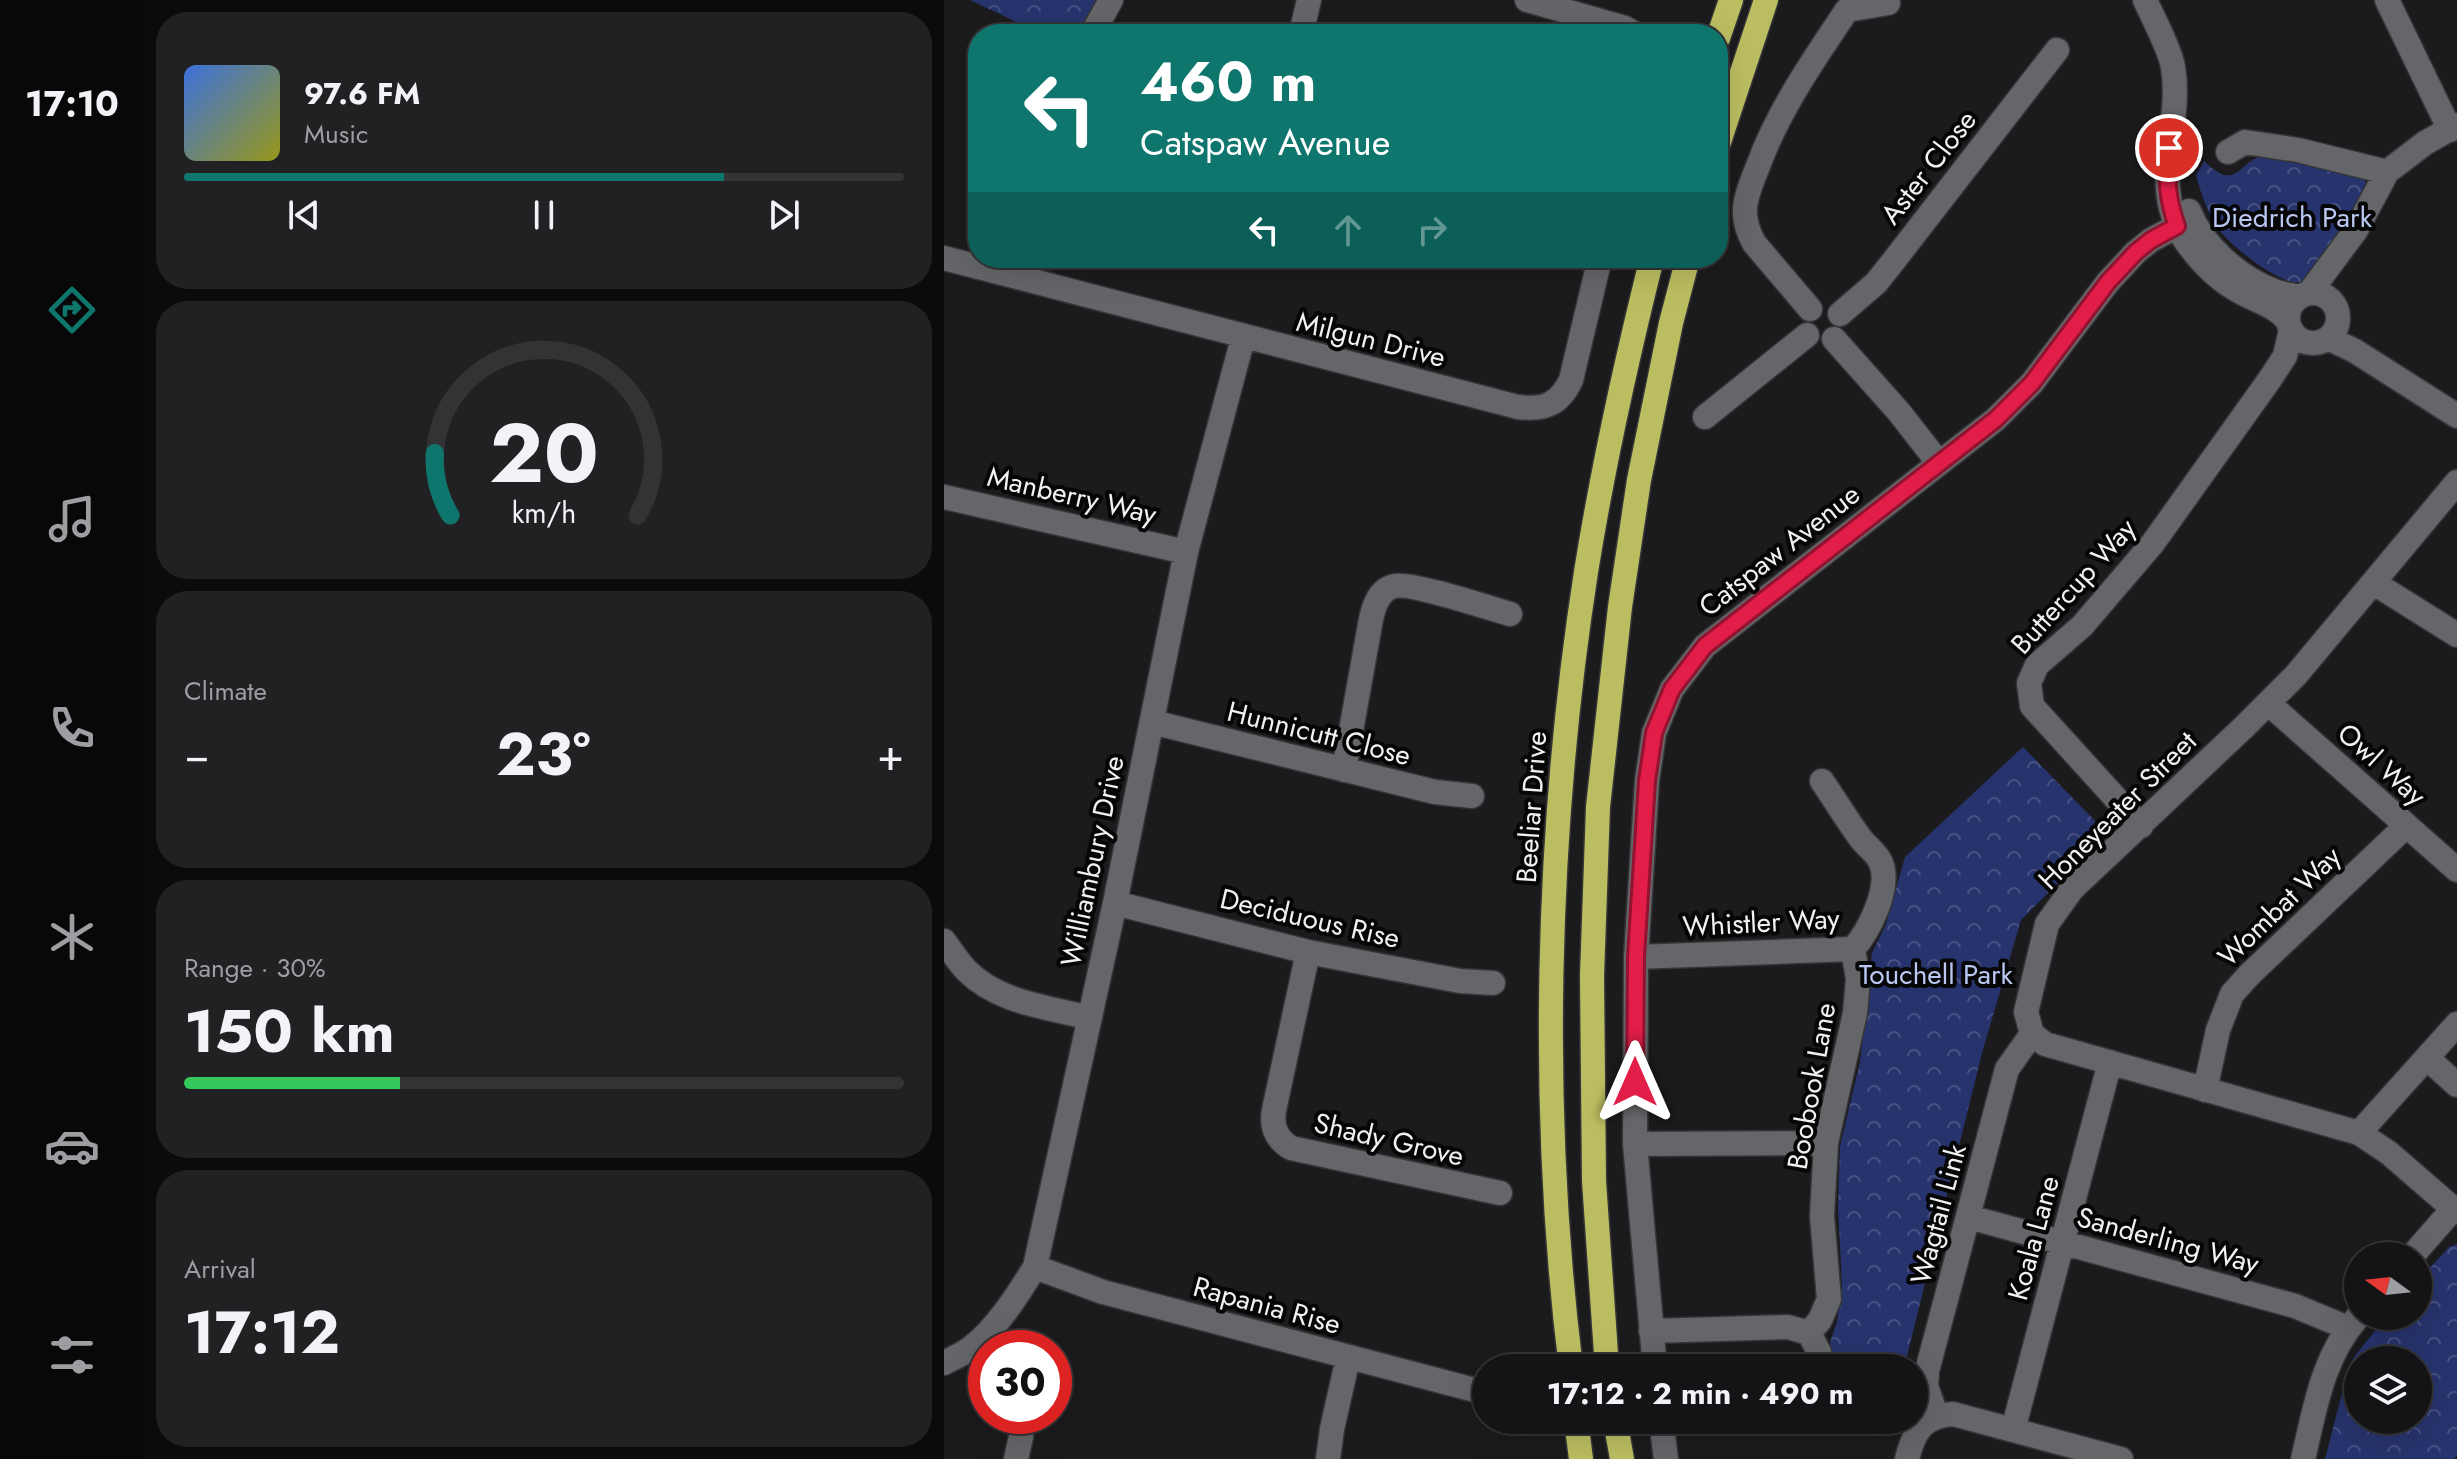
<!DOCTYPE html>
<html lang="en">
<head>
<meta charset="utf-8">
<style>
	:root { --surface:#141416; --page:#212123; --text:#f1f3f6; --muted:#9d9ea1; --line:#333335; --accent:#0f766e }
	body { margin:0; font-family:Jost,sans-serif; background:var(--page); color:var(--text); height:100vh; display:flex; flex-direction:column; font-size:30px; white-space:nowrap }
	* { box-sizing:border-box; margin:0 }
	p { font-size:26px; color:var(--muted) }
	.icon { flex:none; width:44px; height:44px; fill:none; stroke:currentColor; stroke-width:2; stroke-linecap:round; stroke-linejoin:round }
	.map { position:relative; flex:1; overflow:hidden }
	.details { display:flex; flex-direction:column; gap:12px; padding:12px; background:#0b0b0c; width:800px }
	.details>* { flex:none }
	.guide { position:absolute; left:24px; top:24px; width:760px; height:244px; border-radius:32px; box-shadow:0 8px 32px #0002,0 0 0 2px var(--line); background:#0f766e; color:#fff; overflow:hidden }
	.needle { width:52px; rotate:285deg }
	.tools { position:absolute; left:1400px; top:1242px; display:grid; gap:16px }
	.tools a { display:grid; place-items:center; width:88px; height:88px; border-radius:50%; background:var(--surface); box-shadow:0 8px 32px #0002,0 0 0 2px var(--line); font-size:40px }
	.speed { position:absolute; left:24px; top:1330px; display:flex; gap:16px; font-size:40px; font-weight:700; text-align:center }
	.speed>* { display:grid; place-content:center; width:104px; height:104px; border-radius:50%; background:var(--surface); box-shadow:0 8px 32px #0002,0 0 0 2px var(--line); line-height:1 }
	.speed .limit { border:12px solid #d22; background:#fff; color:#111 }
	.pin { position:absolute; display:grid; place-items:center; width:68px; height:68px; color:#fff; margin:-34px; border:4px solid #fff; border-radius:50%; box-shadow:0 2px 8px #0007 }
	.me { position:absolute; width:88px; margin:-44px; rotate:0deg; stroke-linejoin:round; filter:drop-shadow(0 0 6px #0008) }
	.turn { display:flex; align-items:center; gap:28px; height:168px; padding:0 40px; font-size:36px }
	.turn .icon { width:104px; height:104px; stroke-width:2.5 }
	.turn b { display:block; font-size:56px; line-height:68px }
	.lanes { display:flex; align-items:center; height:76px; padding:0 40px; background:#0003; justify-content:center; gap:40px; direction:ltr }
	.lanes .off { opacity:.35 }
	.big { font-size:60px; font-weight:700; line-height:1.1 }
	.details .card { flex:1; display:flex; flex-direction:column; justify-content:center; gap:12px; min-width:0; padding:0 28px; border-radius:32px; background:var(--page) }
	.details .dial { align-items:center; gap:0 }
	.dial svg { height:208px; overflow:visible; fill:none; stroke:var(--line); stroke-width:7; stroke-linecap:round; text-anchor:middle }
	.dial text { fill:var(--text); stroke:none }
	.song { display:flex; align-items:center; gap:24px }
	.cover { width:96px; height:96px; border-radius:12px; background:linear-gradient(135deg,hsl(220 70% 55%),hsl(60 70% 35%)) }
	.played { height:8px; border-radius:4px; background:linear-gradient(90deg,var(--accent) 75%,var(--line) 75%) }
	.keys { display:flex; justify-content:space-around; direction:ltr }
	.heat { display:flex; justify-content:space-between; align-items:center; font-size:44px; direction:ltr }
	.charge { height:12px; border-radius:6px; background:linear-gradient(90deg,#34c759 30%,var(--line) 0) }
	.trip { position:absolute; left:528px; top:1354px; width:456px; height:80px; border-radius:40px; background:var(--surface); box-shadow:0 8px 32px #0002,0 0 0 2px var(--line); font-weight:700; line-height:80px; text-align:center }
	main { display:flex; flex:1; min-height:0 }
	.tab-bar { display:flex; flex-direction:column; width:144px; justify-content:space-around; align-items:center; background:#080809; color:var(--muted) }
	.tab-bar .icon { width:56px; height:56px }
	.tab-bar .current { color:var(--accent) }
	.tab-bar b { font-size:36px; color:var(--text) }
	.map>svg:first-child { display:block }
	.park { fill:url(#park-crowns); fill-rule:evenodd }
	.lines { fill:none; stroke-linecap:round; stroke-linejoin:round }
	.minor-casing { stroke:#353537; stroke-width:27 }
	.highway-casing { stroke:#353537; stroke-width:27 }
	.minor { stroke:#656669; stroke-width:24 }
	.highway { stroke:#bbbe60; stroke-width:24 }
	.route-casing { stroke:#92132f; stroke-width:20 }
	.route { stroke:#e11d48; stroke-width:14 }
	.labels { text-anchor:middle; stroke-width:8; stroke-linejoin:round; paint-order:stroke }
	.street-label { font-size:28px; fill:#f0f1f3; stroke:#060607 }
	.park-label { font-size:28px; fill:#bac7f2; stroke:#060607 }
</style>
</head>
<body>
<main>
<nav class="tab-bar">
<b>17:10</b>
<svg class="icon current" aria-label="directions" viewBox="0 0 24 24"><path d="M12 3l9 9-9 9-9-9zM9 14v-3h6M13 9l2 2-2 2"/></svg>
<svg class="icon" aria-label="music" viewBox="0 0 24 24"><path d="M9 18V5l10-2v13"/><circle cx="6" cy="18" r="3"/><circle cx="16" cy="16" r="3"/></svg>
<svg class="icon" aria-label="phone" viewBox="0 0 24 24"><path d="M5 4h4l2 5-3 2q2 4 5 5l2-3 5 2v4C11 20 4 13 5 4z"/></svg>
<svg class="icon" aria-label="climate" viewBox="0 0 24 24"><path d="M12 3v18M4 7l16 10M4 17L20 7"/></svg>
<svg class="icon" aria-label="car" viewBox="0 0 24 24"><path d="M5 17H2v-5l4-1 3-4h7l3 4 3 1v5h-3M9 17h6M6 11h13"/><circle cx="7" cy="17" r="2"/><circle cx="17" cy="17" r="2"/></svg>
<svg class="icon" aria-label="filters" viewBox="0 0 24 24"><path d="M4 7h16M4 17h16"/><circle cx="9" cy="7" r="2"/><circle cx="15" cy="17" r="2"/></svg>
</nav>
<section class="details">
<div class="card">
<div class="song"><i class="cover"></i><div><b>97.6 FM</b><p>Music</p></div></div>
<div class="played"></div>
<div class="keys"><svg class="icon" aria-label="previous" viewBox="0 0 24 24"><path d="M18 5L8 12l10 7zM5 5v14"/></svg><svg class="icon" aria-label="pause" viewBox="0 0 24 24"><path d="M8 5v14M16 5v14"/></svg><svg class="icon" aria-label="next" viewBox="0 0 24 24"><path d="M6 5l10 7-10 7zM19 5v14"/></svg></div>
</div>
<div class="card dial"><svg viewBox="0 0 100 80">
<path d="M14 69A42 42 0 1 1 86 69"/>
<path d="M14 69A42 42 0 0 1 8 45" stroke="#0f766e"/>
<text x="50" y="56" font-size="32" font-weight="700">20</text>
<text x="50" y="72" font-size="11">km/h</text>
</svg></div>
<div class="card"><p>Climate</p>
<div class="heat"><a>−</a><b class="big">23°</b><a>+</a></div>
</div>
<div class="card"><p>Range · 30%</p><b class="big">150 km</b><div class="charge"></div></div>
<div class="card"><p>Arrival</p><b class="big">17:12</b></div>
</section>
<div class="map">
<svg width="1513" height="1459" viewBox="0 0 1513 1459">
	<defs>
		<pattern id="park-crowns" width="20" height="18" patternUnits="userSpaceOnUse" patternTransform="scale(2)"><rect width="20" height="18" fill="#27336d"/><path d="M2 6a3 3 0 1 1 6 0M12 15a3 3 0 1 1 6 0" fill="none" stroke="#475182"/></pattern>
	</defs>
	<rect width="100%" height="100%" fill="#1b1b1e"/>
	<path class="park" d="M26,0H154L133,34H98Z
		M1323,154L1413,174L1421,181L1425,189L1423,209L1360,282C1360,282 1349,282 1348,282C1328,278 1284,244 1273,227C1263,211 1257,193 1252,175L1260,161C1294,194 1292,161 1323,154Z
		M1079,747L1152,822L1154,837L1148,849L1077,920L1038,1053L960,1368H892L886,1342L893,1322L898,1284L894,1208L896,1146L916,1062L928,953L942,924L961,857Z
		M1513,1244V1455L1510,1459H1381L1402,1378L1410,1357L1443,1316H1474V1281L1505,1247ZM1474,1360V1420H1414V1360Z"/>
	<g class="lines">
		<g class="minor-casing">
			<path id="minor" d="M583,0L681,28L691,34
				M1201,0C1209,18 1226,49 1229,67C1239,127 1204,183 1241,240C1255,260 1272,278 1293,290C1311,301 1332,305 1344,321
				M1443,0L1506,130
				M148,34L167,0
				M357,34L365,0
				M1284,152L1301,142L1354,150L1443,172
				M1245,211C1259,247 1296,278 1330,291C1338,294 1347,295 1355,297
				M0,258L574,407C600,410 615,405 627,380L656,258
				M1366,292L1412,230L1443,172L1481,143L1513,125
				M1344 318a25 25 0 1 1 50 0a25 25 0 1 1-50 0Z
				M866,309L810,243C804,232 800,221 801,208C802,194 809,179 814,166C835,109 869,61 903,10L944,3
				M896,314L932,283L948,263L1113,50
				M1384,338L1411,351L1513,416
				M890,339L955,412L994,462
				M761,417L863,335
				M1513,482L1352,675L1300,727L1128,889L1103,924L1082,1012L1088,1034L1101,1044L1415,1133L1445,1153L1513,1212
				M0,497L242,552
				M1430,583L1513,635
				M1324,703L1513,870
				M208,722L491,792L528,796
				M400,770L427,619C430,606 435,589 451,586C467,582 545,608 566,614
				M1197,826L1088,706L1085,683L1093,665L1138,626L1209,543L1326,379L1341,356L1347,330
				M171,903L364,952L516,981L549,983
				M0,941C7,950 14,962 23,971C55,1003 104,1007 146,1018
				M364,952L330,1110C327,1126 332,1139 347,1148L556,1193
				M692,957L909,949C925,931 947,888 937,863C933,853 923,847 917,839C903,820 891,800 878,781
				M1483,1058L1513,1085
				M1261,1090L1274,1030L1288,994L1305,975L1462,826
				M1415,1133L1513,1024
				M691,1144L882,1143
				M1025,1217L1351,1306L1404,1328
				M1468,1256L1509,1209
				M91,1267L159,1292L542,1393
				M707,1331L844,1327L865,1333
				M0,1363C9,1358 20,1354 28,1347C53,1328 75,1293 91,1267L171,903L242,552L299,338
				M711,1368L691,1144L692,957L703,781L710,733L728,689L761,646L1052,419L1088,383L1164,282L1192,252L1207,240L1248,218
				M878,1368L875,1352L865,1333L876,1320L885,1299L878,1216L882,1143L911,1013L914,979L909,949
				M992,1415L982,1386L983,1371L1063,1069L1088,1034
				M717,1420L722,1459
				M1069,1430L1166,1062
				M72,1459L77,1437V1416
				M384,1459L388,1429L404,1358
				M963,1459C970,1431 979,1416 1009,1414L1177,1459
				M1359,1459C1371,1409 1378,1358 1413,1318"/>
		</g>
		<g class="highway-casing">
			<path id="highway" d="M774,38L787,0
				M774,145L822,0
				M627,1368C595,1110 602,829 642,572C659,466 682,362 708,258
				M663,1368L650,1181L648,976L654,807L676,607L695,480L727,323L744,258
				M632,1420L637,1459
				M671,1420L678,1459"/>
		</g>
		<use href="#minor" class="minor"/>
		<use href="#highway" class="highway"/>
	</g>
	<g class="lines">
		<g class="route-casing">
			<path id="route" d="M691,1082L692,957L703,781L710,733L728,689L761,646L1052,419L1088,383L1164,282L1192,252L1207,240L1233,226C1223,199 1222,177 1225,148"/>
		</g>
		<use href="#route" class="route"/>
	</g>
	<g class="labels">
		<g class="street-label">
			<text transform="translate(984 167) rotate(-52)" y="10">Aster Close</text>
			<text transform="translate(427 339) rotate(14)" y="10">Milgun Drive</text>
			<text transform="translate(128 495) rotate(13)" y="10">Manberry Way</text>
			<text transform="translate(835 550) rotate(-38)" y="10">Catspaw Avenue</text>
			<text transform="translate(1129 586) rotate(-48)" y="10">Buttercup Way</text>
			<text transform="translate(375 733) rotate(14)" y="10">Hunnicutt Close</text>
			<text transform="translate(1438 764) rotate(42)" y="10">Owl Way</text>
			<text transform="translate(587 807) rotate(-86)" y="10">Beeliar Drive</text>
			<text transform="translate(1173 810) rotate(-45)" y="10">Honeyeater Street</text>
			<text transform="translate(148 861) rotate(-78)" y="10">Williambury Drive</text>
			<text transform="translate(1335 906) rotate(-44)" y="10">Wombat Way</text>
			<text transform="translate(366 918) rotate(13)" y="10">Deciduous Rise</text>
			<text transform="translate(817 922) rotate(-3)" y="10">Whistler Way</text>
			<text transform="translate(867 1086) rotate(-80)" y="10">Boobook Lane</text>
			<text transform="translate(445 1139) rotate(13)" y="10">Shady Grove</text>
			<text transform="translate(994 1214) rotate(-75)" y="10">Wagtail Link</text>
			<text transform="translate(1089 1238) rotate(-75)" y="10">Koala Lane</text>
			<text transform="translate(1224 1240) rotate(15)" y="10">Sanderling Way</text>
			<text transform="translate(323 1305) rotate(15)" y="10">Rapania Rise</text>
		</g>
		<g class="park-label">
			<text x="1348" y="227">Diedrich Park</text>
			<text x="992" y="984">Touchell Park</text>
		</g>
	</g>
</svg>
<div class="tools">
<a><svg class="needle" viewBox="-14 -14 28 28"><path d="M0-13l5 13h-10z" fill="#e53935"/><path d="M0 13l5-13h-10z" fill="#9d9ea1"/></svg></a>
<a><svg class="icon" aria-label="layers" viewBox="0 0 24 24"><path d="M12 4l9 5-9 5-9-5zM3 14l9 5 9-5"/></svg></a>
</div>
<div class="speed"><div class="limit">30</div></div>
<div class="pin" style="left:1225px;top:148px;background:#d93025"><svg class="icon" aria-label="arrive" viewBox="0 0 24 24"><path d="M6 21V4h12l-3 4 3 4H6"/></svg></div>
<svg class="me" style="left:691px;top:1082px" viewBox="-20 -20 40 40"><path d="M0-17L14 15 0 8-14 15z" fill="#e11d48" stroke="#fff" stroke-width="4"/></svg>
<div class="trip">17:12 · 2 min · 490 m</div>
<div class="guide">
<div class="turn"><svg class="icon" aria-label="left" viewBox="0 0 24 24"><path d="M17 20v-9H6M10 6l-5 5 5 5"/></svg><div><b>460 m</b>Catspaw Avenue</div></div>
<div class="lanes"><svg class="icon" aria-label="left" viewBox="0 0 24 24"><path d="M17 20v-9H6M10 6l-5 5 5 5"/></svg><svg class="icon off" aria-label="ahead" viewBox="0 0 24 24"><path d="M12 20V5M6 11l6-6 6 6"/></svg><svg class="icon off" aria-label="right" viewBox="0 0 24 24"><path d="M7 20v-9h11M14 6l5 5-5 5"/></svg></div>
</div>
</div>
</main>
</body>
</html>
